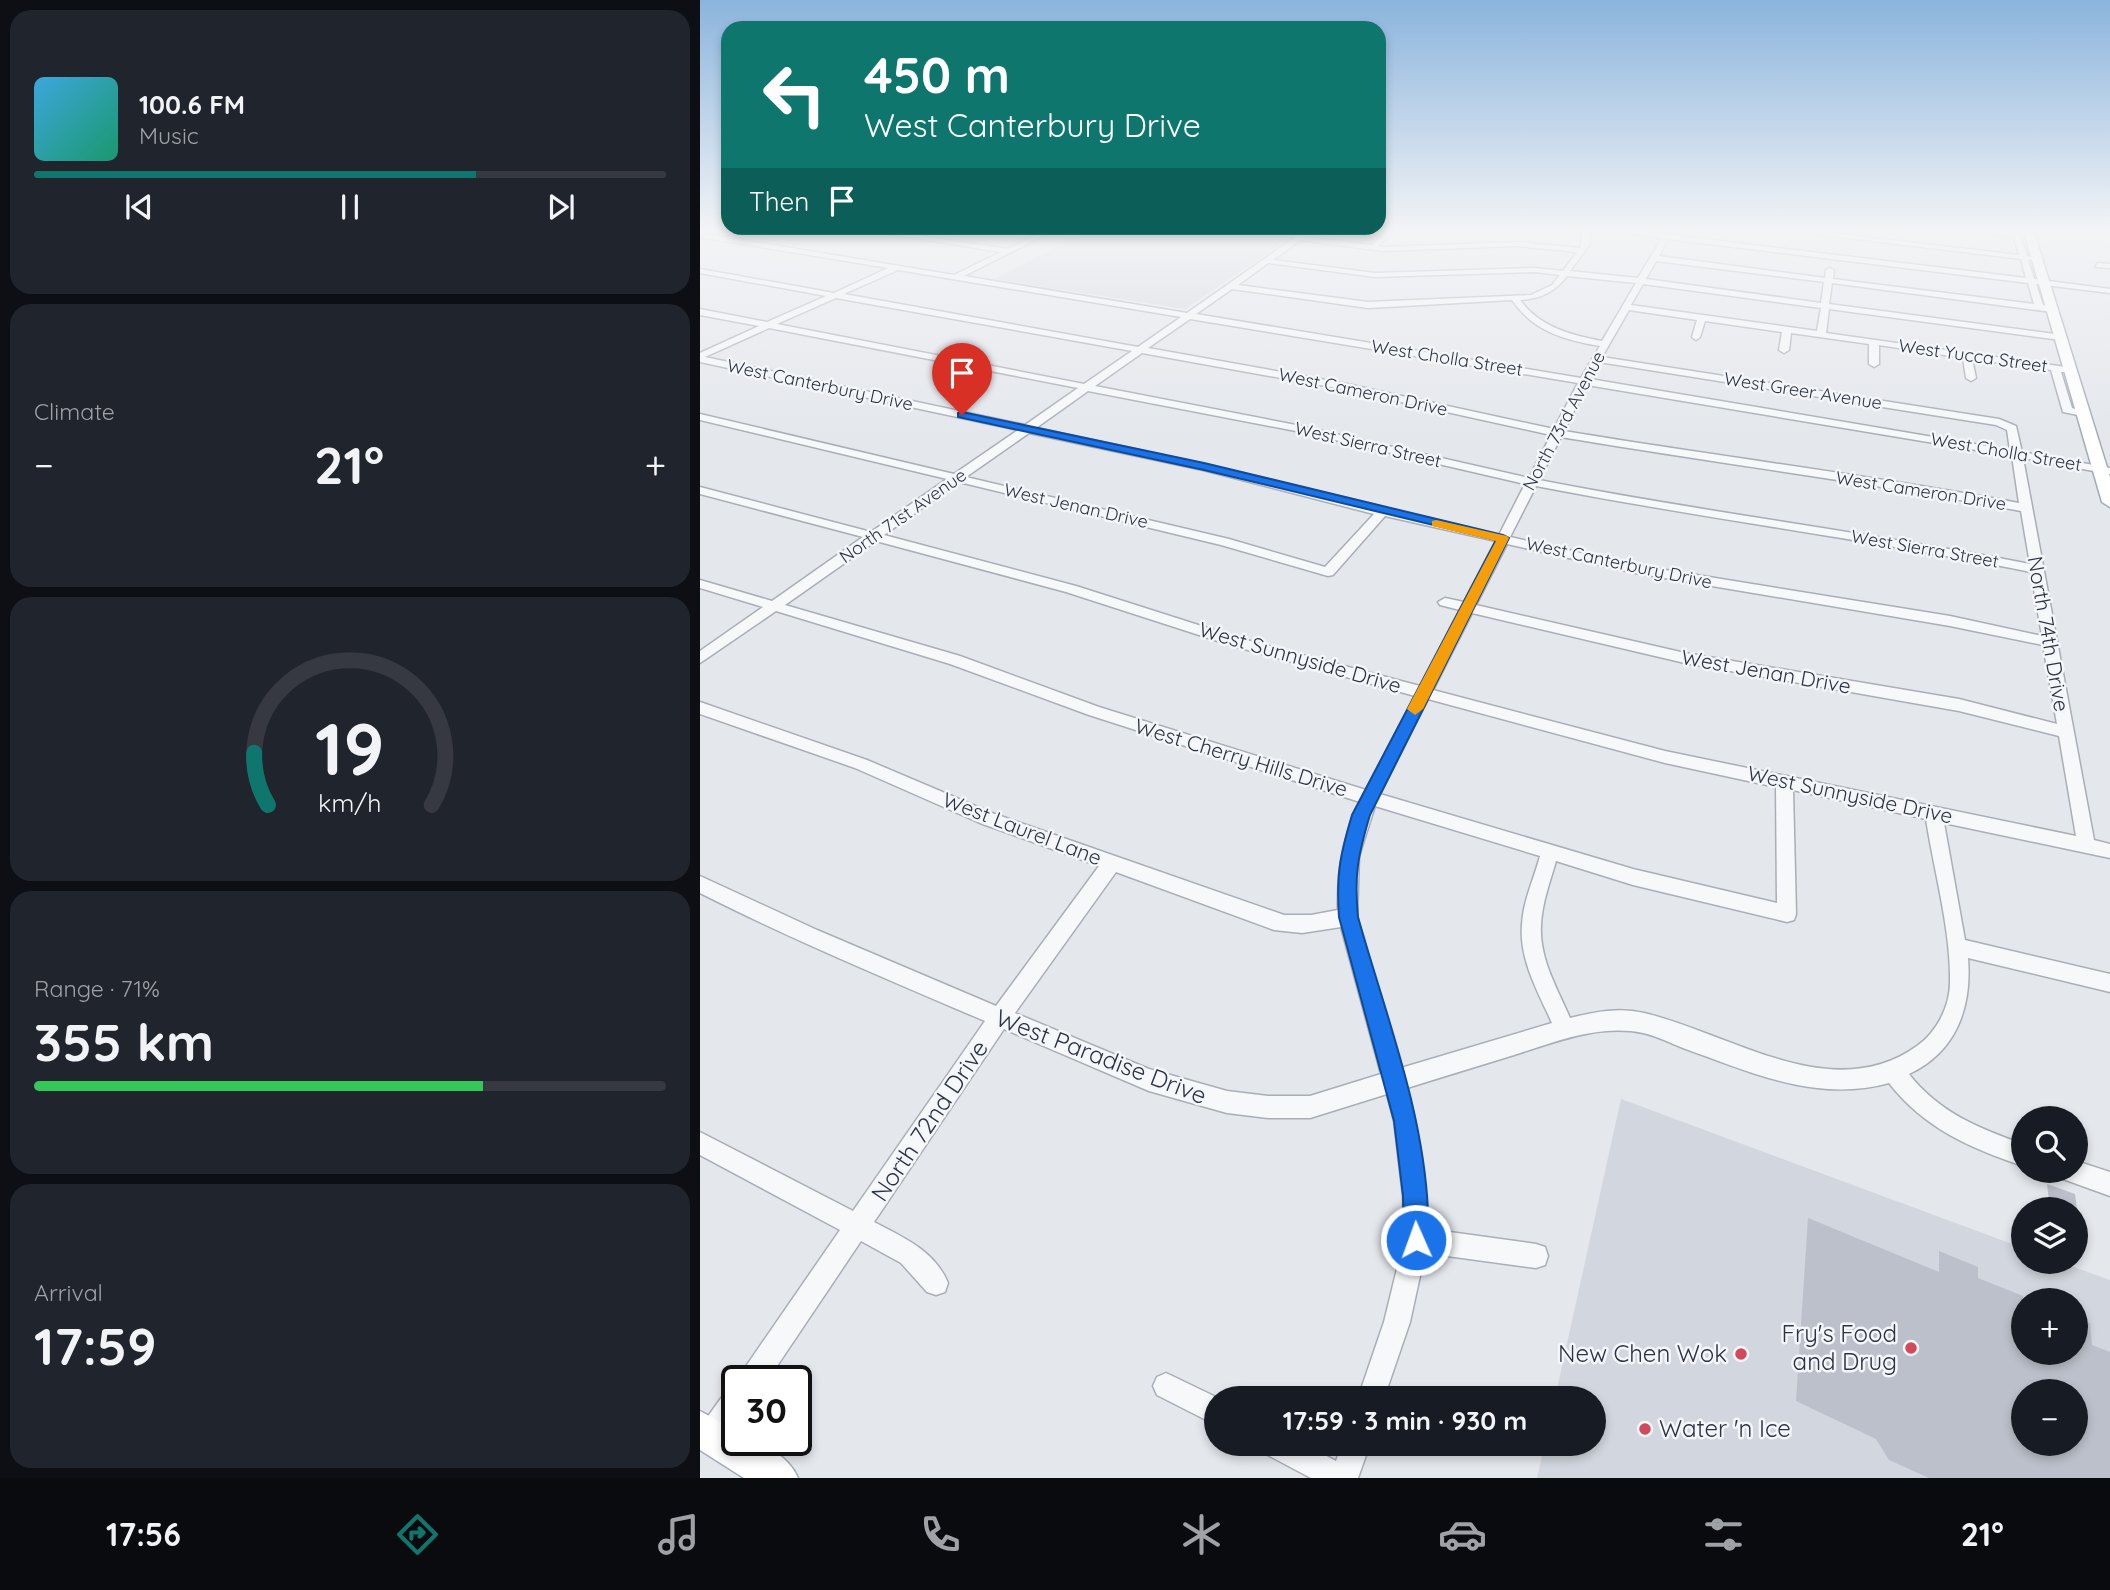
<!DOCTYPE html>
<html lang="en">
<head>
<meta charset="utf-8">
<style>
	:root { --surface:#171b24; --page:#20242c; --text:#f1f3f6; --muted:#9ea1a6; --line:#363941; --accent:#0f766e }
	body { margin:0; font-family:Quicksand,sans-serif; background:var(--page); color:var(--text); height:100vh; display:flex; flex-direction:column; font-size:26px; white-space:nowrap }
	* { box-sizing:border-box; margin:0 }
	p { font-size:23px; color:var(--muted) }
	.icon { flex:none; width:38px; height:38px; fill:none; stroke:currentColor; stroke-width:2; stroke-linecap:round; stroke-linejoin:round }
	.map { position:relative; flex:1; overflow:hidden }
	.panel { display:flex; flex-direction:column; gap:10px; padding:10px; background:#0d0f14; width:700px }
	.panel>* { flex:none }
	.top-card { position:absolute; left:21px; top:21px; width:665px; height:214px; border-radius:21px; box-shadow:0 4px 10px #0003; background:#0f766e; color:#fff; overflow:hidden }
	.tools { position:absolute; left:1311px; top:1106px; display:grid; gap:14px }
	.tools a { display:grid; place-items:center; width:77px; height:77px; border-radius:50%; background:var(--surface); box-shadow:0 4px 10px #0003; font-size:35px }
	.speed { position:absolute; left:21px; top:1365px; display:flex; gap:14px; font-size:35px; font-weight:700; text-align:center }
	.speed>* { display:grid; place-content:center; width:91px; height:91px; border-radius:50%; background:var(--surface); box-shadow:0 4px 10px #0003; line-height:1 }
	.speed .limit { border:4px solid #111; border-radius:10px; background:#fff; color:#111 }
	.pin { position:absolute; display:grid; place-items:center; width:60px; height:60px; color:#fff; margin:-72px -30px; border-radius:50% 50% 50% 0; rotate:-45deg; box-shadow:0 0 7px #0007 }
	.pin .icon { rotate:45deg }
	.me { position:absolute; width:77px; margin:-38px; rotate:358deg; stroke-linejoin:round; filter:drop-shadow(0 0 5px #0008) }
	.turn { display:flex; align-items:center; gap:24px; height:147px; padding:0 28px; font-size:32px }
	.turn .icon { width:91px; height:91px; stroke-width:2.5 }
	.turn b { display:block; font-size:49px; line-height:60px }
	.then { display:flex; align-items:center; height:66px; padding:0 28px; background:#0003; gap:14px; font-size:26px }
	.big { font-size:52px; font-weight:700; line-height:1.1 }
	.panel .card { flex:1; display:flex; flex-direction:column; justify-content:center; gap:10px; min-width:0; padding:0 24px; border-radius:21px; background:var(--page) }
	.panel .dial { align-items:center; gap:0 }
	.dial svg { height:182px; overflow:visible; fill:none; stroke:var(--line); stroke-width:7; stroke-linecap:round; text-anchor:middle }
	.dial text { fill:var(--text); stroke:none }
	.song { display:flex; align-items:center; gap:21px }
	.cover { width:84px; height:84px; border-radius:10px; background:linear-gradient(135deg,hsl(200 70% 55%),hsl(160 70% 35%)) }
	.played { height:7px; border-radius:4px; background:linear-gradient(90deg,var(--accent) 70%,var(--line) 70%) }
	.keys { display:flex; justify-content:space-around; direction:ltr }
	.heat { display:flex; justify-content:space-between; align-items:center; font-size:38px; direction:ltr }
	.charge { height:10px; border-radius:5px; background:linear-gradient(90deg,#34c759 71%,var(--line) 0) }
	.trip { position:absolute; left:504px; top:1386px; width:402px; height:70px; border-radius:35px; background:var(--surface); box-shadow:0 4px 10px #0003; font-weight:700; line-height:70px; text-align:center }
	.tabs { display:flex; height:112px; justify-content:space-around; align-items:center; background:#090b0e; color:var(--muted) }
	.tabs .icon { width:49px; height:49px }
	.tabs .active { color:var(--accent) }
	.tabs b { font-size:32px; color:var(--text) }
	main { display:flex; flex:1; min-height:0 }
	.map>svg:first-child { display:block }
	.built { fill:#d2d6de; fill-rule:evenodd }
	.green { fill:#c9d6c5 }
	.building { fill:#bbc0ca; fill-rule:evenodd }
	.lines { fill:none; stroke-linecap:round; stroke-linejoin:round }
	.minor-casing { stroke:#a9aeb7; stroke-width:3 }
	.major-casing { stroke:#a3abb8; stroke-width:3 }
	.minor { fill:#f7f8fa; fill-rule:evenodd }
	.major { fill:#fff; fill-rule:evenodd }
	.route { fill:#1a73e8; stroke:#114b97; stroke-width:2 }
	.slow { fill:#f59e0b }
	.poi-dot { fill:#d1495b; stroke:#f4f6f9; stroke-width:2.5 }
	.labels { text-anchor:middle; stroke-width:5; stroke-linejoin:round; paint-order:stroke }
	.far-street-label { font-size:18px; fill:#2b3445; stroke:#f4f6f9 }
	.street-label { font-size:21px; fill:#2b3445; stroke:#f4f6f9 }
	.near-street-label { font-size:24px; fill:#2b3445; stroke:#f4f6f9 }
	.near-poi-label { font-size:24px; fill:#2b3445; stroke:#f4f6f9; text-anchor:end }
</style>
</head>
<body>
<main>
<section class="panel">
<div class="card">
<div class="song"><i class="cover"></i><div><b>100.6 FM</b><p>Music</p></div></div>
<div class="played"></div>
<div class="keys"><svg class="icon" aria-label="previous" viewBox="0 0 24 24"><path d="M18 5L8 12l10 7zM5 5v14"/></svg><svg class="icon" aria-label="pause" viewBox="0 0 24 24"><path d="M8 5v14M16 5v14"/></svg><svg class="icon" aria-label="next" viewBox="0 0 24 24"><path d="M6 5l10 7-10 7zM19 5v14"/></svg></div>
</div>
<div class="card"><p>Climate</p>
<div class="heat"><a>−</a><b class="big">21°</b><a>+</a></div>
</div>
<div class="card dial"><svg viewBox="0 0 100 80">
<path d="M14 69A42 42 0 1 1 86 69"/>
<path d="M14 69A42 42 0 0 1 8 46" stroke="#0f766e"/>
<text x="50" y="56" font-size="32" font-weight="700">19</text>
<text x="50" y="72" font-size="11">km/h</text>
</svg></div>
<div class="card"><p>Range · 71%</p><b class="big">355 km</b><div class="charge"></div></div>
<div class="card"><p>Arrival</p><b class="big">17:59</b></div>
</section>
<div class="map">
<svg width="1410" height="1478" viewBox="0 0 1410 1478">
	<rect width="100%" height="100%" fill="#e4e7ec"/>
	<path class="built" d="M391,229H585L600,231L485,309L294,279Z
		M921,1099L1323,1248V1262H1360L1410,1280V1478H837L845,1444H894V1398H855ZM1323,1300H1376V1353H1323ZM1323,1391H1376V1444H1323Z"/>
	<path class="green" d="M401,229H473L458,237L434,235L416,244L382,239Z"/>
	<path class="building" d="M1347,1184L1375,1194L1377,1209H1350Z
		M1108,1218L1239,1272V1251L1278,1267V1278L1323,1296V1353H1376V1318L1390,1323L1392,1345L1410,1352V1478H1229L1189,1460L1176,1439L1096,1401ZM1323,1391H1376V1444H1323Z"/>
	<g class="lines">
		<g class="minor-casing">
			<path id="minor" d="M157,229H175L308,249L348,229H357L264,276L487,313L607,229H615L606,237L671,245L690,229H697L678,246L682,247L817,242L880,248L883,231L893,229L890,233V244L870,271L938,278L962,238L901,229H922L1326,278L1321,259L1089,231L1095,229L1319,255L1314,237L1258,229L1312,232L1311,229H1319L1320,233L1329,236L1321,238L1327,256L1341,259L1328,260L1334,279L1410,289V293L1336,284L1343,305L1356,309L1352,312L1132,283L1129,304L1363,335L1364,337L1360,340L1129,309L1126,333L1373,368V372H1361L1372,408L1388,413V417L1363,412L1351,370L1272,359L1276,378L1271,381L1266,378L1263,358L1179,345V364L1174,367L1169,364V344L1091,333L1089,350L1084,353L1079,350L1082,332L1005,321L1000,337L996,340L992,337L997,320L929,310L902,357L1299,419L1316,426L1322,452L1410,468V474L1323,458L1394,840L1410,844V858L1244,823L1265,940L1410,974V992L1268,958C1272,1008 1256,1052 1209,1074C1238,1112 1280,1129 1323,1144V1166C1270,1148 1224,1128 1189,1083C1117,1103 1050,1072 983,1048C970,1043 957,1036 943,1033C899,1024 855,1042 814,1055C778,1066 742,1077 707,1088C720,1134 726,1182 728,1229L836,1244L845,1247L848,1256L845,1265L836,1268L725,1253L710,1322L684,1398H658L684,1322L704,1240L703,1196L694,1121L687,1094L610,1118H568L527,1113L449,1091L304,1029L174,1222C203,1237 235,1251 248,1283L245,1292L236,1295L227,1292L201,1263L161,1241L67,1381H38L42,1372L140,1230L0,1155V1132L153,1211L285,1021C189,980 93,940 0,893V876L117,930L296,1006L399,866L280,823L155,768L0,714V702L167,760L292,813L584,915H611L638,910C637,872 643,836 660,802L389,715L250,664L76,611L0,663V651L63,607L0,588V580L72,601L163,537L0,494V487L171,532L247,479L0,420V414L254,474L318,430L0,362V353L59,326L0,315V309L67,322L126,296L0,273V269L134,293L188,268L0,237V233L254,275L301,252ZM968,239L1328,283L1334,304L1133,279L1134,270L1130,268L1126,270L1125,278L959,256ZM601,240L682,251L817,246L877,252L863,271L835,268L675,273L573,260ZM956,261L1124,282L1121,303L946,279ZM568,263L675,277L835,272L860,275L852,285L831,295L668,302L538,285ZM198,270L481,317L438,347L144,294ZM867,276L936,283L902,341C870,335 840,327 820,300C840,299 855,292 867,276ZM943,284L1121,308L1117,331L931,305ZM532,289L668,308L812,300C833,331 864,340 900,346L881,378L496,314ZM136,298L432,351L384,384L77,324ZM490,319L878,383L854,429L642,383L448,348ZM69,328L378,388L325,425L5,357ZM442,353L642,389L851,435L829,478L596,425L395,386ZM899,362L1296,425L1307,430L1310,450L890,379ZM887,385L1312,456L1319,503C1168,475 1015,456 864,431ZM388,391L596,431L825,484L799,535L504,464L336,428ZM329,433L503,470L674,514L625,567L529,539L266,477ZM861,437C1014,463 1168,482 1321,511L1330,564C1167,532 1002,512 839,480ZM259,482L521,545L628,576L633,575L685,516L796,541L764,602L745,598L738,602L740,605L760,610L720,686L539,638L376,586L184,535ZM836,486C1000,518 1167,539 1331,572L1342,636L1250,616L935,565L810,537ZM176,541L366,592L530,645L715,696L666,790L399,707L260,656L85,605ZM807,544L935,573L1250,626L1343,645L1357,724L1259,699L985,653L776,605ZM772,613L985,663L1259,711L1359,736L1376,836L965,751L733,690ZM728,699L965,763L1076,787L1077,903L933,869L680,794ZM1093,790L1226,819C1234,871 1251,930 1250,982C1250,1006 1237,1032 1217,1046C1132,1107 1030,1033 944,1013C919,1007 895,1012 870,1018C857,988 839,958 841,925C842,903 850,882 856,861L933,885L1087,922L1094,920L1096,914ZM675,806L840,856C834,879 823,901 822,925C819,959 838,992 852,1023L701,1068L657,917L659,856ZM416,872L574,930L602,933L641,927L681,1074L610,1096H568L527,1091L449,1069L315,1013Z
				M1398,263L1410,264V268L1395,267Z
				M1376,1161L1410,1172V1196L1363,1179L1360,1171H1376Z
				M466,1373L518,1398L516,1425L457,1395L453,1386L457,1377Z
				M37,1387C37,1413 39,1438 11,1450L1,1446V1426L27,1390Z
				M562,1444H604L636,1461L642,1444H670L658,1478H611L566,1454Z"/>
		</g>
		<g class="major-casing">
			<path id="major" d="M1323,229H1333L1410,477V507L1402,502Z
				M0,1411L37,1431V1440C60,1440 89,1456 98,1478H44L0,1450Z"/>
		</g>
		<use href="#minor" class="minor"/>
		<use href="#major" class="major"/>
	</g>
	<linearGradient id="sky" x2="0" y2="1"><stop stop-color="#8bb4dd"/><stop offset="0.53" stop-color="#f3f4f6"/><stop offset="1" stop-color="#f3f4f6" stop-opacity="0"/></linearGradient>
	<rect width="1410" height="436" fill="url(#sky)"/>
	<path class="route" d="M262,412L504,463L803,535L809,538L670,815C658,855 654,875 658,917C685,1013 724,1112 728,1212C728,1225 730,1237 725,1249L716,1252L708,1249L704,1240L703,1196L694,1121L639,917C636,875 640,855 652,815L796,540L504,470L258,417V413Z"/>
	<path class="slow" d="M736,520L807,536L809,538L723,709L715,715L707,709L796,541L732,526V521Z"/>
	<g class="poi-dot">
		<circle cx="1211" cy="1348" r="7"/>
		<circle cx="1041" cy="1354" r="7"/>
		<circle cx="945" cy="1429" r="7"/>
	</g>
	<g class="labels">
		<g class="far-street-label">
			<text transform="translate(1273 356) rotate(8)" y="6">West Yucca Street</text>
			<text transform="translate(747 358) rotate(9)" y="6">West Cholla Street</text>
			<text transform="translate(120 385) rotate(12)" y="6">West Canterbury Drive</text>
			<text transform="translate(1103 391) rotate(9)" y="6">West Greer Avenue</text>
			<text transform="translate(663 392) rotate(12)" y="6">West Cameron Drive</text>
			<text transform="translate(864 421) rotate(-62)" y="6">North 73rd Avenue</text>
			<text transform="translate(668 445) rotate(13)" y="6">West Sierra Street</text>
			<text transform="translate(1306 452) rotate(10)" y="6">West Cholla Street</text>
			<text transform="translate(1221 491) rotate(9)" y="6">West Cameron Drive</text>
			<text transform="translate(376 506) rotate(13)" y="6">West Jenan Drive</text>
			<text transform="translate(203 516) rotate(-35)" y="6">North 71st Avenue</text>
			<text transform="translate(1225 549) rotate(10)" y="6">West Sierra Street</text>
			<text transform="translate(919 563) rotate(12)" y="6">West Canterbury Drive</text>
		</g>
		<g class="street-label">
			<text transform="translate(1348 634) rotate(80)" y="7">North 74th Drive</text>
			<text transform="translate(600 658) rotate(16)" y="7">West Sunnyside Drive</text>
			<text transform="translate(1066 672) rotate(10)" y="7">West Jenan Drive</text>
			<text transform="translate(541 758) rotate(17)" y="7">West Cherry Hills Drive</text>
			<text transform="translate(1150 795) rotate(12)" y="7">West Sunnyside Drive</text>
			<text transform="translate(322 829) rotate(21)" y="7">West Laurel Lane</text>
		</g>
		<g class="near-street-label">
			<text transform="translate(401 1057) rotate(21)" y="8">West Paradise Drive</text>
			<text transform="translate(230 1121) rotate(-56)" y="8">North 72nd Drive</text>
		</g>
		<g class="near-poi-label">
			<text x="1197" y="1342">Fry's Food<tspan x="1197" dy="28">and Drug</tspan></text>
			<text x="1027" y="1362">New Chen Wok</text>
			<text x="959" y="1437" text-anchor="start">Water 'n Ice</text>
		</g>
	</g>
</svg>
<div class="tools">
<a><svg class="icon" aria-label="search" viewBox="0 0 24 24"><circle cx="10" cy="10" r="6"/><path d="M15 15l6 6"/></svg></a>
<a><svg class="icon" aria-label="layers" viewBox="0 0 24 24"><path d="M12 4l9 5-9 5-9-5zM3 14l9 5 9-5"/></svg></a>
<a>+</a>
<a>−</a>
</div>
<div class="speed"><div class="limit">30</div></div>
<div class="pin" style="left:262px;top:415px;background:#d93025"><svg class="icon" aria-label="arrive" viewBox="0 0 24 24"><path d="M6 21V4h12l-3 4 3 4H6"/></svg></div>
<svg class="me" style="left:716px;top:1240px" viewBox="-20 -20 40 40"><circle r="17" fill="#1a73e8" stroke="#fff" stroke-width="3"/><path d="M0-11L8 9 0 5-8 9z" fill="#fff"/></svg>
<div class="trip">17:59 · 3 min · 930 m</div>
<div class="top-card">
<div class="turn"><svg class="icon" aria-label="left" viewBox="0 0 24 24"><path d="M17 20v-9H6M10 6l-5 5 5 5"/></svg><div><b>450 m</b>West Canterbury Drive</div></div>
<div class="then">Then<svg class="icon" aria-label="arrive" viewBox="0 0 24 24"><path d="M6 21V4h12l-3 4 3 4H6"/></svg></div>
</div>
</div>
</main>
<nav class="tabs">
<b>17:56</b>
<svg class="icon active" aria-label="directions" viewBox="0 0 24 24"><path d="M12 3l9 9-9 9-9-9zM9 14v-3h6M13 9l2 2-2 2"/></svg>
<svg class="icon" aria-label="music" viewBox="0 0 24 24"><path d="M9 18V5l10-2v13"/><circle cx="6" cy="18" r="3"/><circle cx="16" cy="16" r="3"/></svg>
<svg class="icon" aria-label="phone" viewBox="0 0 24 24"><path d="M5 4h4l2 5-3 2q2 4 5 5l2-3 5 2v4C11 20 4 13 5 4z"/></svg>
<svg class="icon" aria-label="climate" viewBox="0 0 24 24"><path d="M12 3v18M4 7l16 10M4 17L20 7"/></svg>
<svg class="icon" aria-label="car" viewBox="0 0 24 24"><path d="M5 17H2v-5l4-1 3-4h7l3 4 3 1v5h-3M9 17h6M6 11h13"/><circle cx="7" cy="17" r="2"/><circle cx="17" cy="17" r="2"/></svg>
<svg class="icon" aria-label="filters" viewBox="0 0 24 24"><path d="M4 7h16M4 17h16"/><circle cx="9" cy="7" r="2"/><circle cx="15" cy="17" r="2"/></svg>
<b>21°</b>
</nav>
</body>
</html>
